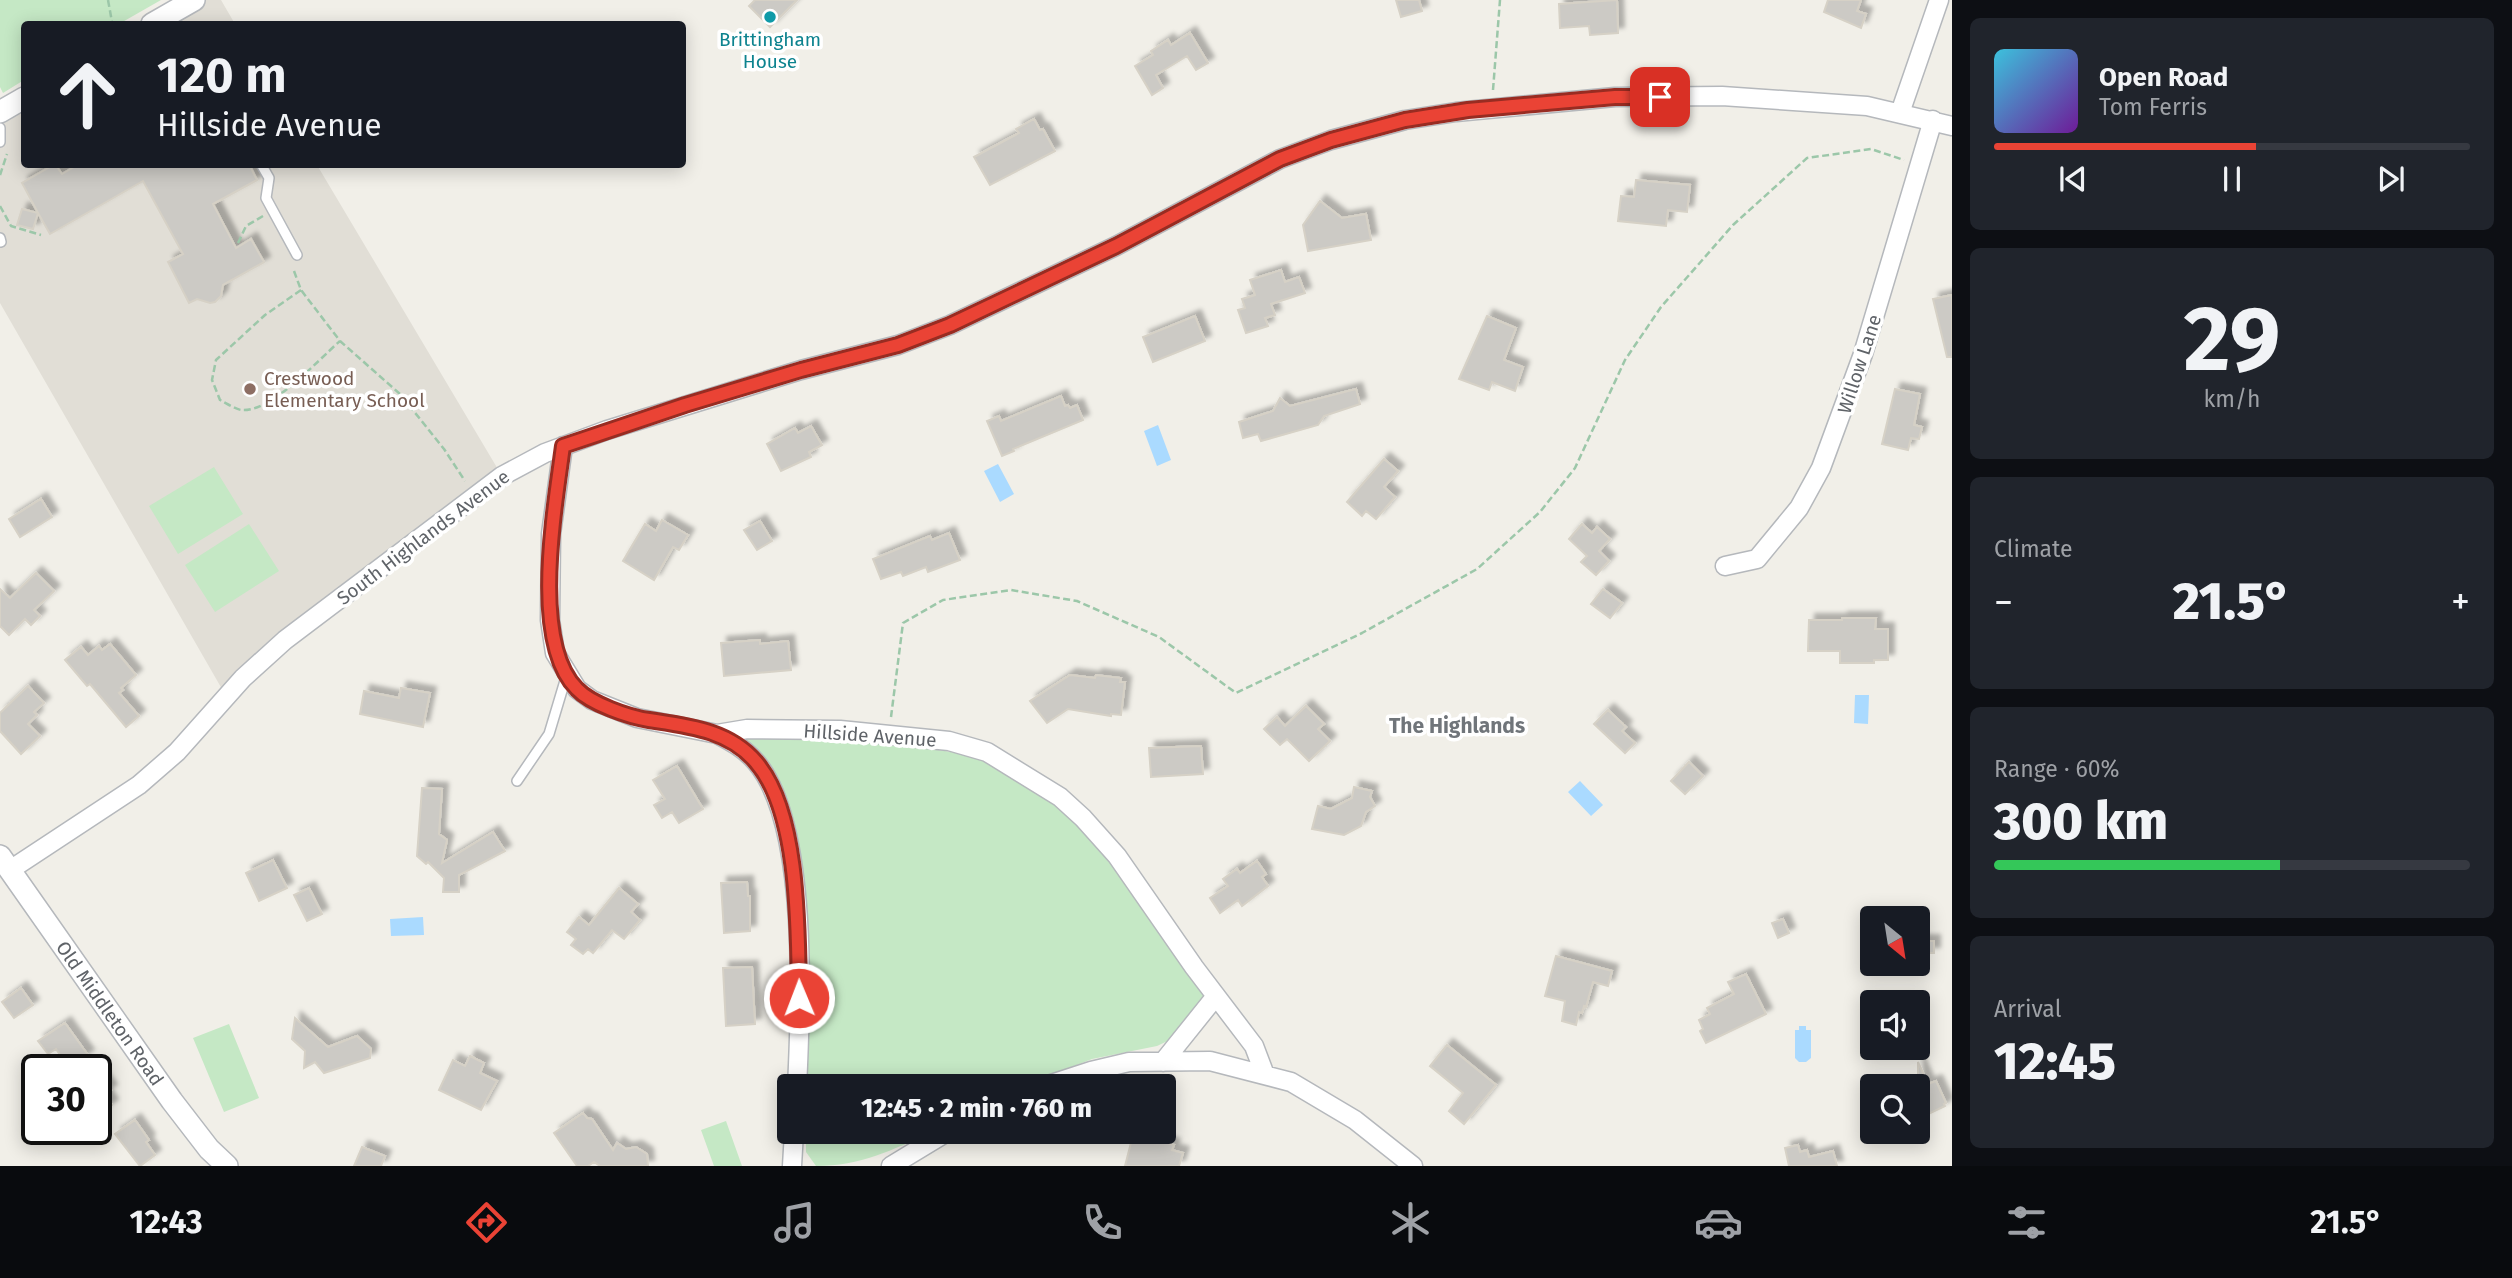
<!DOCTYPE html>
<html lang="en">
<head>
<meta charset="utf-8">
<style>
	:root { --surface:#171b24; --page:#20242c; --text:#f1f3f6; --muted:#9ea1a6; --line:#363941; --accent:#ea4335 }
	body { margin:0; font-family:"Fira Sans",sans-serif; background:var(--page); color:var(--text); height:100vh; display:flex; flex-direction:column; font-size:26px; white-space:nowrap }
	* { box-sizing:border-box; margin:0 }
	p { font-size:23px; color:var(--muted) }
	.icon { flex:none; width:38px; height:38px; fill:none; stroke:currentColor; stroke-width:2; stroke-linecap:round; stroke-linejoin:round }
	.map { position:relative; flex:1; overflow:hidden }
	.panel { display:flex; flex-direction:column; gap:18px; padding:18px; background:#0d0f14; width:560px }
	.panel>* { flex:none }
	.guide { position:absolute; left:21px; top:21px; width:665px; height:147px; border-radius:7px; box-shadow:0 4px 18px #0003; background:#171b24; color:var(--text); overflow:hidden }
	.needle { width:46px; rotate:150deg }
	.fabs { position:absolute; left:1860px; top:906px; display:grid; gap:14px }
	.fabs a { display:grid; place-items:center; width:70px; height:70px; border-radius:7px; background:var(--surface); box-shadow:0 4px 18px #0003; font-size:35px }
	.speed { position:absolute; left:21px; top:1054px; display:flex; gap:14px; font-size:35px; font-weight:700; text-align:center }
	.speed>* { display:grid; place-content:center; width:91px; height:91px; border-radius:50%; background:var(--surface); box-shadow:0 4px 18px #0003; line-height:1 }
	.speed .limit { border:4px solid #111; border-radius:10px; background:#fff; color:#111 }
	.pin { position:absolute; display:grid; place-items:center; width:60px; height:60px; color:#fff; margin:-30px; border-radius:14px; box-shadow:0 4px 10px #0006 }
	.me { position:absolute; width:77px; margin:-38px; rotate:359deg; stroke-linejoin:round; filter:drop-shadow(0 0 5px #0008) }
	.turn { display:flex; align-items:center; gap:24px; height:147px; padding:0 21px; font-size:32px }
	.turn .icon { width:91px; height:91px; stroke-width:2.5 }
	.turn b { display:block; font-size:49px; line-height:60px }
	.big { font-size:52px; font-weight:800; line-height:1.1 }
	.panel .widget { flex:1; display:flex; flex-direction:column; justify-content:center; gap:10px; min-width:0; padding:0 24px; border-radius:10px; background:var(--page) }
	.panel .dial { align-items:center; gap:0 }
	.dial b { font-size:91px; line-height:1 }
	.song { display:flex; align-items:center; gap:21px }
	.cover { width:84px; height:84px; border-radius:10px; background:linear-gradient(135deg,hsl(190 70% 55%),hsl(280 70% 35%)) }
	.played { height:7px; border-radius:4px; background:linear-gradient(90deg,var(--accent) 55%,var(--line) 55%) }
	.keys { display:flex; justify-content:space-around; direction:ltr }
	.heat { display:flex; justify-content:space-between; align-items:center; font-size:38px; direction:ltr }
	.charge { height:10px; border-radius:5px; background:linear-gradient(90deg,#34c759 60%,var(--line) 0) }
	.trip { position:absolute; left:777px; top:1074px; width:399px; height:70px; border-radius:7px; background:var(--surface); box-shadow:0 4px 18px #0003; font-weight:800; line-height:70px; text-align:center }
	.tab-bar { display:flex; height:112px; justify-content:space-around; align-items:center; background:#090b0e; color:var(--muted) }
	.tab-bar .icon { width:49px; height:49px }
	.tab-bar .current { color:var(--accent) }
	.tab-bar b { font-size:32px; color:var(--text) }
	main { display:flex; flex:1; min-height:0 }
	.map>svg:first-child { display:block }
	.education { fill:#e1ded6 }
	.green { fill:#c5e8c5 }
	.water { fill:#aadaff }
	.building { fill:#cccac5; stroke:#d6d1c6; stroke-width:2; filter:url(#shadow) }
	.lines { fill:none; stroke-linecap:round; stroke-linejoin:round }
	.service-casing { stroke:#b5b8bc; stroke-width:12 }
	.minor-casing { stroke:#b5b8bc; stroke-width:21 }
	.tertiary-casing { stroke:#b5b8bc; stroke-width:24 }
	.path { stroke:#9cc7a9; stroke-width:2.5; stroke-dasharray:7 3.5; stroke-linecap:butt }
	.service { stroke:#fff; stroke-width:9 }
	.minor { stroke:#fff; stroke-width:18 }
	.tertiary { stroke:#fff; stroke-width:21 }
	.route-casing { stroke:#982c22; stroke-width:18 }
	.route { stroke:#ea4335; stroke-width:12 }
	.culture-dot { fill:#0f9aa8; stroke:#fff; stroke-width:2.5 }
	.education-dot { fill:#8d6e63; stroke:#fff; stroke-width:2.5 }
	.labels { text-anchor:middle; stroke-width:7; stroke-linejoin:round; paint-order:stroke }
	.culture-label { font-size:19px; fill:#0d838f; stroke:#fff }
	.street-label { font-size:19px; fill:#5f6368; stroke:#fff }
	.education-label { font-size:19px; fill:#785e54; stroke:#fff; text-anchor:start }
	.neighbourhood-label { font-size:21px; font-weight:bold; fill:#70757a; stroke:#fff }
</style>
</head>
<body>
<main>
<div class="map">
<svg width="1952" height="1166" viewBox="0 0 1952 1166">
	<defs>
		<filter id="shadow"><feDropShadow dx="6" dy="-6" stdDeviation="2" flood-color="#0004"/></filter>
	</defs>
	<rect width="100%" height="100%" fill="#f1efe8"/>
	<path class="education" d="M194,0H221L235,24H152Z
		M24,98V164L317,165L502,476L226,696L0,303V112Z"/>
	<path class="green" d="M0,0H161L119,24H24V80L3,93L0,87Z
		M214,467L243,514L178,554L149,506Z
		M249,524L279,571L215,612L185,565Z
		M735,737H860L987,758L1034,786L1076,821L1110,856L1204,991L1205,999L1176,1037L1157,1046L1092,1059L1021,1087H805L806,897L784,795Z
		M229,1024L259,1098L224,1112L193,1038Z
		M726,1121L742,1166H714L701,1130Z
		M806,1132H932C892,1150 861,1166 816,1166L806,1152Z"/>
	<path class="water" d="M1158,425L1171,460L1157,466L1144,431Z
		M998,464L1014,494L1000,502L984,471Z
		M1855,695H1869L1868,724L1854,723Z
		M1580,781L1603,805L1591,816L1568,792Z
		M423,917L424,935L391,936L390,919Z
		M1799,1026H1806V1030H1811V1058L1806,1062H1799L1795,1058V1030H1799Z"/>
	<path class="building" d="M755,0H797L770,27L749,6Z
		M1396,0H1419L1422,11L1401,17Z
		M1617,0L1618,33L1590,35L1589,26L1560,28L1559,4Z
		M1828,0H1861L1857,11L1866,14L1861,28L1824,12Z
		M1190,33L1208,63L1196,70L1187,56L1156,75L1163,88L1152,95L1135,66L1153,55L1151,51L1168,40L1171,45Z
		M1034,119L1040,130L1043,129L1055,151L990,185L974,157L1019,133L1016,129Z
		M55,164L62,174L79,164H249L257,180L213,204L236,248L251,239L264,262L223,285L221,296L215,302L210,303L197,299L189,303L168,262L183,254L143,181L50,234L38,213L33,229L17,225L22,209L38,213L22,183Z
		M1636,180L1690,185L1687,212L1668,210L1666,226L1618,221L1621,196L1634,197Z
		M1320,201L1342,218L1366,214L1371,240L1308,251L1303,225Z
		M1281,270L1285,282L1299,277L1305,293L1271,304L1275,315L1265,318L1268,326L1246,333L1238,310L1245,308L1242,299L1255,295L1250,280Z
		M1952,295V357H1947L1933,299Z
		M1195,316L1205,341L1153,362L1143,337Z
		M1487,316L1516,328L1504,360L1523,367L1515,391L1492,382L1489,390L1459,379Z
		M1356,389L1360,404L1324,416L1318,425L1261,441L1258,434L1243,438L1239,422L1273,411L1280,398L1290,406Z
		M1895,389L1920,394L1914,425L1922,427L1919,439L1911,438L1908,450L1882,444Z
		M1061,396L1065,406L1068,405L1070,408L1077,405L1083,420L1013,449L1014,451L1002,456L987,421L999,416L1001,421Z
		M811,426L822,445L809,452L811,457L781,471L767,444L795,428L798,433Z
		M1384,459L1398,471L1384,487L1395,497L1376,519L1366,511L1362,516L1347,502Z
		M41,499L52,517L20,537L9,519Z
		M662,520L688,535L679,550L673,547L654,580L623,561L645,524L656,531Z
		M760,521L772,541L757,550L744,530Z
		M1582,524L1592,533L1597,527L1610,539L1599,551L1609,561L1596,575L1581,562L1587,556L1569,539Z
		M949,533L960,560L928,572L926,567L903,576L901,572L881,579L873,559L930,536L932,540Z
		M36,573L54,591L34,610L40,616L31,625L25,619L9,635L0,626V589L10,598Z
		M1603,589L1622,603L1610,618L1591,604Z
		M1842,618H1876L1875,629H1888V660H1874V663H1840V651H1808L1809,620H1842Z
		M760,640V644L788,641L791,670L724,676L721,643Z
		M110,644L136,675L121,688L123,690L119,693L139,716L126,727L90,684L87,686L65,660L81,647L88,655L99,646L102,650Z
		M1070,675L1095,678L1096,675L1121,678L1120,682H1125L1121,715L1111,714V716L1068,709L1047,723L1030,701Z
		M28,686L44,703L34,712L37,715L28,724L40,736L21,754L0,731V713Z
		M401,688L430,693L423,727L360,714L364,691L399,698Z
		M1306,706L1324,724L1318,729L1330,741L1309,761L1287,739L1280,745L1264,729L1277,717L1285,726Z
		M1608,710L1626,727L1622,731L1635,743L1625,753L1594,724Z
		M1201,746L1203,774L1151,777L1149,748Z
		M1689,762L1703,776L1685,794L1671,781Z
		M677,766L703,809L679,823L672,812L662,818L654,805L665,799L653,780Z
		M1354,787L1372,791L1370,797L1375,806L1366,812L1361,826L1344,835L1312,829L1318,806L1331,809L1352,798Z
		M422,788L442,789L439,834L447,840L442,863L493,832L505,851L459,875V892H443L444,878L428,862L426,864L417,856Z
		M273,860L287,888L259,901L246,873Z
		M1257,861L1266,874L1262,877L1268,886L1242,906L1238,900L1220,913L1210,898L1228,886L1223,879L1237,869L1240,873Z
		M747,882L748,896H750V931L724,933L721,883Z
		M309,888L322,914L307,921L294,895Z
		M619,888L638,904L631,912L640,920L624,939L612,930L593,953L588,949L583,954L571,945L576,939L567,932L579,917L589,925Z
		M1783,919L1789,933L1778,938L1772,923Z
		M1918,941H1934V953H1918Z
		M1556,956L1612,971L1608,986L1593,982L1586,1007L1584,1006L1582,1013L1579,1012L1576,1025L1562,1021L1565,1001L1545,996Z
		M752,967L755,1024L726,1026L723,968Z
		M1746,974L1766,1014L1706,1043L1700,1031L1703,1029L1699,1020L1710,1014L1707,1008L1734,994L1728,982Z
		M21,988L33,1005L14,1018L2,1002Z
		M295,1018L328,1047L357,1036L371,1049L370,1058L324,1073L315,1062L304,1068L305,1051L292,1039Z
		M65,1023L88,1055L69,1068L56,1049L48,1054L38,1041Z
		M1447,1045L1496,1085L1464,1124L1449,1111L1463,1093L1430,1066Z
		M470,1056L484,1063L480,1073L497,1081L481,1110L439,1090L453,1060L465,1066Z
		M1918,1062L1928,1084L1936,1081L1946,1103L1944,1104L1945,1106L1918,1119Z
		M96,1069L111,1090L105,1094L112,1105L96,1116Z
		M583,1113L587,1118L592,1119L613,1150L617,1143L626,1149L636,1147L647,1154L648,1166H600L594,1162L588,1166H577L554,1133Z
		M135,1120L149,1140L146,1142L155,1155L140,1166L115,1134Z
		M1133,1135L1139,1136L1140,1135L1174,1145L1172,1150L1183,1153L1179,1166H1125Z
		M1798,1145L1800,1152L1807,1150L1809,1157L1833,1151L1837,1166H1789L1785,1148Z
		M362,1147L385,1156L381,1166H354Z"/>
	<g class="lines">
		<g class="service-casing">
			<path id="service" d="M0,128V142
				M261,164L269,178L266,198L297,255
				M0,238L1,242
				M517,781L549,734L567,674"/>
		</g>
		<g class="minor-casing">
			<path id="minor" d="M1900,113L1939,0
				M563,446L551,534L550,620L555,653L577,689L592,700L637,718L717,734L747,729L840,730L949,741L987,752L1060,797L1083,818L1117,856L1194,967L1254,1046L1265,1075
				M1725,566L1757,559L1799,508L1821,468L1863,354L1933,120
				M717,734C732,742 745,749 756,762C809,824 801,1007 797,1087
				M10,870L139,785L177,752L243,678L285,640L502,476L545,453L607,430L801,370L898,345L950,325L1116,246L1280,159L1331,140L1405,120L1456,112L1615,97L1722,96L1867,106L1952,126
				M1163,1062L1216,996
				M1042,1087L1091,1071L1129,1062L1210,1061L1291,1082L1355,1120L1413,1166
				M792,1166L794,1132
				M891,1166L947,1132"/>
		</g>
		<g class="tertiary-casing">
			<g id="tertiary">
				<path d="M152,24L194,0"/>
				<path d="M0,112L24,98"/>
				<path id="s1" d="M0,856L172,1101L209,1149L227,1166"/>
			</g>
		</g>
		<path class="path" d="M108,0L112,22
			M1493,90L1500,0
			M0,175L7,154
			M0,206L11,226L41,235
			M238,243L246,226L263,216
			M294,271L301,290L340,341L400,394L444,449L465,481
			M301,290L265,315L216,360L212,380L220,400C226,403 235,409 241,410C271,413 318,360 340,341
			M891,717L903,623L943,600L1011,590L1077,601L1159,637L1236,693L1362,633L1477,569L1540,512L1575,468L1625,360L1661,307L1733,225L1807,158L1871,149L1904,160"/>
		<use href="#service" class="service"/>
		<use href="#minor" class="minor"/>
		<use href="#tertiary" class="tertiary"/>
	</g>
	<g class="lines">
		<g class="route-casing">
			<path id="route" d="M799,998C798,933 800,813 756,762C729,730 688,726 649,720C629,717 591,704 577,689C530,642 555,507 563,446L685,405L801,370L898,345L950,325L1116,246L1280,159L1331,140L1405,120L1468,110L1615,97H1660"/>
		</g>
		<use href="#route" class="route"/>
	</g>
	<circle class="culture-dot" cx="770" cy="17" r="7"/>
	<circle class="education-dot" cx="250" cy="389" r="7"/>
	<g class="labels">
		<g class="culture-label">
			<text x="770" y="46">Brittingham<tspan x="770" dy="22">House</tspan></text>
		</g>
		<g class="street-label">
			<text transform="translate(1859 364) rotate(-72)" y="7">Willow Lane</text>
			<text transform="translate(423 537) rotate(-37)" y="7">South Highlands Avenue</text>
			<text transform="translate(870 735) rotate(4)" y="7">Hillside Avenue</text>
			<text dy="7" stroke="none"><textPath href="#s1" startOffset="192">Old Middleton Road</textPath></text>
		</g>
		<g class="education-label">
			<text x="264" y="385">Crestwood<tspan x="264" dy="22">Elementary School</tspan></text>
		</g>
		<g class="neighbourhood-label">
			<text x="1457" y="733">The Highlands</text>
		</g>
	</g>
</svg>
<div class="fabs">
<a><svg class="needle" viewBox="-14 -14 28 28"><path d="M0-13l5 13h-10z" fill="#e53935"/><path d="M0 13l5-13h-10z" fill="#9ea1a6"/></svg></a>
<a><svg class="icon" aria-label="sound" viewBox="0 0 24 24"><path d="M4 9h4l5-4v14l-5-4H4zM17 9q2 3 0 6"/></svg></a>
<a><svg class="icon" aria-label="search" viewBox="0 0 24 24"><circle cx="10" cy="10" r="6"/><path d="M15 15l6 6"/></svg></a>
</div>
<div class="speed"><div class="limit">30</div></div>
<div class="pin" style="left:1660px;top:97px;background:#d93025"><svg class="icon" aria-label="arrive" viewBox="0 0 24 24"><path d="M6 21V4h12l-3 4 3 4H6"/></svg></div>
<svg class="me" style="left:799px;top:998px" viewBox="-20 -20 40 40"><circle r="17" fill="#ea4335" stroke="#fff" stroke-width="3"/><path d="M0-11L8 9 0 5-8 9z" fill="#fff"/></svg>
<div class="trip">12:45 · 2 min · 760 m</div>
<div class="guide">
<div class="turn"><svg class="icon" aria-label="ahead" viewBox="0 0 24 24"><path d="M12 20V5M6 11l6-6 6 6"/></svg><div><b>120 m</b>Hillside Avenue</div></div>
</div>
</div>
<section class="panel">
<div class="widget">
<div class="song"><i class="cover"></i><div><b>Open Road</b><p>Tom Ferris</p></div></div>
<div class="played"></div>
<div class="keys"><svg class="icon" aria-label="previous" viewBox="0 0 24 24"><path d="M18 5L8 12l10 7zM5 5v14"/></svg><svg class="icon" aria-label="pause" viewBox="0 0 24 24"><path d="M8 5v14M16 5v14"/></svg><svg class="icon" aria-label="next" viewBox="0 0 24 24"><path d="M6 5l10 7-10 7zM19 5v14"/></svg></div>
</div>
<div class="widget dial"><b>29</b><p>km/h</p></div>
<div class="widget"><p>Climate</p>
<div class="heat"><a>−</a><b class="big">21.5°</b><a>+</a></div>
</div>
<div class="widget"><p>Range · 60%</p><b class="big">300 km</b><div class="charge"></div></div>
<div class="widget"><p>Arrival</p><b class="big">12:45</b></div>
</section>
</main>
<nav class="tab-bar">
<b>12:43</b>
<svg class="icon current" aria-label="directions" viewBox="0 0 24 24"><path d="M12 3l9 9-9 9-9-9zM9 14v-3h6M13 9l2 2-2 2"/></svg>
<svg class="icon" aria-label="music" viewBox="0 0 24 24"><path d="M9 18V5l10-2v13"/><circle cx="6" cy="18" r="3"/><circle cx="16" cy="16" r="3"/></svg>
<svg class="icon" aria-label="phone" viewBox="0 0 24 24"><path d="M5 4h4l2 5-3 2q2 4 5 5l2-3 5 2v4C11 20 4 13 5 4z"/></svg>
<svg class="icon" aria-label="climate" viewBox="0 0 24 24"><path d="M12 3v18M4 7l16 10M4 17L20 7"/></svg>
<svg class="icon" aria-label="car" viewBox="0 0 24 24"><path d="M5 17H2v-5l4-1 3-4h7l3 4 3 1v5h-3M9 17h6M6 11h13"/><circle cx="7" cy="17" r="2"/><circle cx="17" cy="17" r="2"/></svg>
<svg class="icon" aria-label="filters" viewBox="0 0 24 24"><path d="M4 7h16M4 17h16"/><circle cx="9" cy="7" r="2"/><circle cx="15" cy="17" r="2"/></svg>
<b>21.5°</b>
</nav>
</body>
</html>
